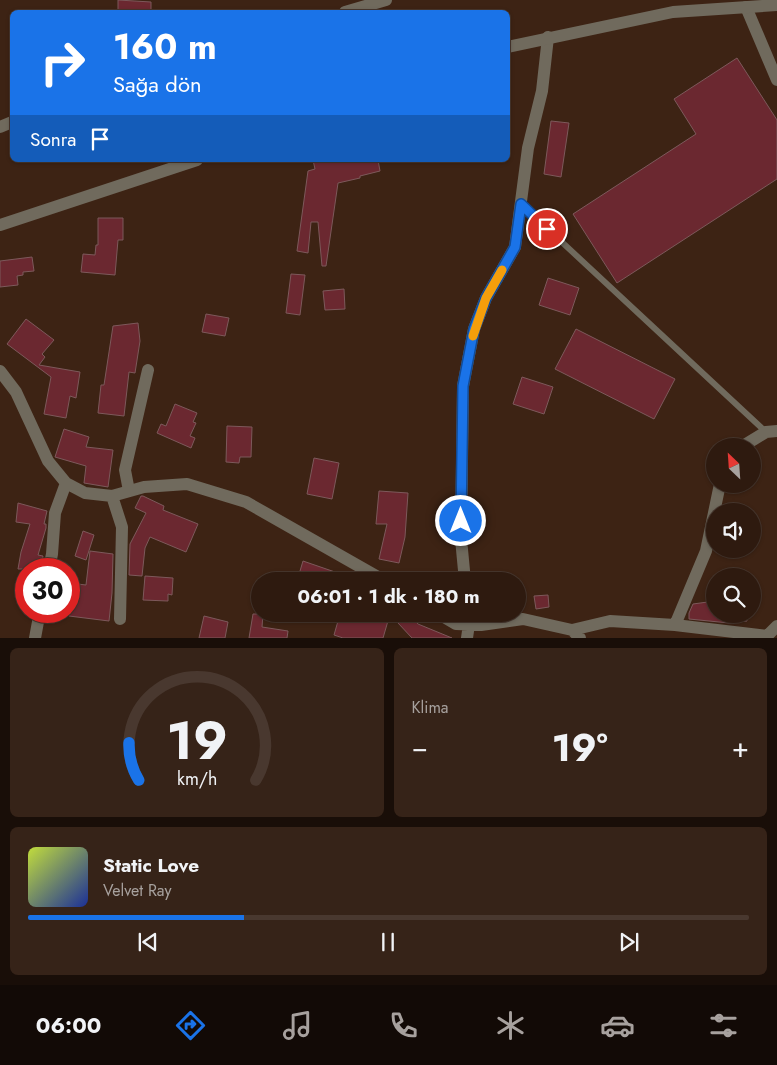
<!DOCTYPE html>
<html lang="tr">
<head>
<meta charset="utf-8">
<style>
	:root { --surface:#2e1a0f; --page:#362318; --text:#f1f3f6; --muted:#a7a19e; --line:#49382f; --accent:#1a73e8 }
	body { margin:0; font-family:Jost,sans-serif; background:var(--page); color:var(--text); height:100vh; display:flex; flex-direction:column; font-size:19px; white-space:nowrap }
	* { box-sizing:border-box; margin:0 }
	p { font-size:16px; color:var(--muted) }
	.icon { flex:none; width:28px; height:28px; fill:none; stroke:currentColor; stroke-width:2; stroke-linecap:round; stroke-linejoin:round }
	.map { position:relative; height:638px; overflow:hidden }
	.side { display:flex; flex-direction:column; gap:10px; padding:10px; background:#190e08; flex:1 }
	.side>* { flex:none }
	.guide { position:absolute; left:10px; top:10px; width:500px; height:152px; border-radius:8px; box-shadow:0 1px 4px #0004,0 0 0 1px var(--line); background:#1a73e8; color:#fff; overflow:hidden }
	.needle { width:32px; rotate:335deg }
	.controls { position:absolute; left:706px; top:438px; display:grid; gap:10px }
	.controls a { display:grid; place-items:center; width:55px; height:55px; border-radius:50%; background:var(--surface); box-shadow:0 1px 4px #0004,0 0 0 1px var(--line); font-size:25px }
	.speed { position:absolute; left:15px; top:558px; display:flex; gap:10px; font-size:25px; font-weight:700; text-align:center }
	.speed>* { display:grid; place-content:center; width:65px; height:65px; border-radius:50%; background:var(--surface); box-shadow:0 1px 4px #0004,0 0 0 1px var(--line); line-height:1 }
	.speed .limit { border:8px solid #d22; background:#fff; color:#111 }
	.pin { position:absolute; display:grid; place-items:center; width:42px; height:42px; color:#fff; margin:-21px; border:2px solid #fff; border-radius:50%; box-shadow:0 1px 5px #0007 }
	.me { position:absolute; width:55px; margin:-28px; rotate:0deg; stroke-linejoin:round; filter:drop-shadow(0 0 4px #0008) }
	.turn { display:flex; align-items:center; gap:18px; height:105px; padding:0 20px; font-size:22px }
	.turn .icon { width:65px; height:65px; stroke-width:2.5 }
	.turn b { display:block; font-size:35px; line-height:42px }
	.then { display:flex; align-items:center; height:48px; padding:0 20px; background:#0003; gap:10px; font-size:19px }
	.big { font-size:38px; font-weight:700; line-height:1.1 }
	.side .card { flex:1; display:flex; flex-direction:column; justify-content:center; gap:8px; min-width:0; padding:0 18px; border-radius:8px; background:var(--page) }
	.side .dial { align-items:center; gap:0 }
	.dial svg { height:130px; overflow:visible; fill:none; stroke:var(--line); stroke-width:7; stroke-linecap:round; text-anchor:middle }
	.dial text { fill:var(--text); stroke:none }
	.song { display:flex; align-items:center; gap:15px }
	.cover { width:60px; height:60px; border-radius:8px; background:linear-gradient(135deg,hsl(70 70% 55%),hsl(230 70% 35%)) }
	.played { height:5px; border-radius:2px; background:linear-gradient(90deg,var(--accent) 30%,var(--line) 30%) }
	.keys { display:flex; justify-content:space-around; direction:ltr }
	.heat { display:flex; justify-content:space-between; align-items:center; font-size:28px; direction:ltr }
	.side .tiles { flex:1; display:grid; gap:10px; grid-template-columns:1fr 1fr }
	.card:last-child { grid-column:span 2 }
	.trip { position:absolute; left:251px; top:572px; width:275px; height:50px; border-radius:25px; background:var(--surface); box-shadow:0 1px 4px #0004,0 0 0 1px var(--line); font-weight:700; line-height:50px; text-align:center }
	.tab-bar { display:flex; height:80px; justify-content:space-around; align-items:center; background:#120a06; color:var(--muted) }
	.tab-bar .icon { width:35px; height:35px }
	.tab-bar .active { color:var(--accent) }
	.tab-bar b { font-size:22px; color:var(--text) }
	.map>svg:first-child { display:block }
	.building { fill:#6b2830; stroke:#7d595b }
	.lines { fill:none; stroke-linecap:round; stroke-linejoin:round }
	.service { stroke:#706a5d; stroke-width:6 }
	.minor { stroke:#706a5d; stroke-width:12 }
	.tertiary { stroke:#706a5d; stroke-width:12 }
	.route-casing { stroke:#114b97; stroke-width:12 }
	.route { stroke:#1a73e8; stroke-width:9 }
	.slow { stroke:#f59e0b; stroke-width:9 }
</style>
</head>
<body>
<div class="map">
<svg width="777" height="638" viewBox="0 0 777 638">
	<rect width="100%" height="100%" fill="#3d2314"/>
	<path class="building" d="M118,0L151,2V12H118Z
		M737,58L777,120V179L617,283L573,214L696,134L674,99Z
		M551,121L569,123L561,177L544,174Z
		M313,160H378L380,171L360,176V178L338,183L326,266H322L318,222H311L308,253L297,251L308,171L315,169Z
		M98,218H123V240H118L115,275L81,272L83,254L95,255L96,245H98Z
		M32,257L34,271L23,272V275L17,276L18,285L0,287V261Z
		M291,274L305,275L300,315L286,313Z
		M548,278L579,288L570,315L539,305Z
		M344,289L345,309L325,310L323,291Z
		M206,314L229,318L225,336L202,332Z
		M26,319L54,340L42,354L45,357L39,365L80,372L76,398L70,396L66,418L44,414L51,377L7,344Z
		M138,323L140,341L135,373L129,372L124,416L98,413L101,385H104L113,326Z
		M576,329L675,379L654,419L555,369Z
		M522,377L553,387L544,414L513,404Z
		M175,404L197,413L193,422L196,423L190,436L195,438L191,448L157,433L161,424L166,426Z
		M227,426L252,427L251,457H240L239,463L226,462Z
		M64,429L89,437L86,447L113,450L108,487L84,483L86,466L55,457Z
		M314,458L339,463L332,499L307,494Z
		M379,491L408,493L405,537L399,563L379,559L387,524H376Z
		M141,496H143L164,506L163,510L198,524L186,552L150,537L145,548L142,576L129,575L130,544L146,513L135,508Z
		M18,503L47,511L44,524H46V528L38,555L43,556L41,569H18L21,552L30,524L16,522Z
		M83,531L94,535L86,560L75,556Z
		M90,551L113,554L112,593L109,621L69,616V583L86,585Z
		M303,561L335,572L332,581H297Z
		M145,576L173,578L172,595L168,594V601L143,600Z
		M548,595L549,607L536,609L534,596Z
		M715,601V614H746L747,621L729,623L689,619V613L693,604Z
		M253,614H263L262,627L288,631L287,638H249Z
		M340,614H390L383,638H343L334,635Z
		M408,614L418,624L452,638H412L398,623Z
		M204,616L228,622L225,638H199Z"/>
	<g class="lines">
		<path class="service" d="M522,205L766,432"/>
		<path class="minor" d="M746,7L777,80
			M345,12L386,0
			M0,127L12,122
			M0,371L16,392L48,461L66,483L85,493L112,496L144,487L187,484L246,502L385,581
			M743,446L766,432L777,431
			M129,491L125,470L148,370
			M112,496L122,527L120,619
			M49,569L52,554L55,513L66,483
			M465,581L461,539L463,386L474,329L486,298L515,247L528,148L542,91L548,37
			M439,614L456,624L481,625L523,619L572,630L580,638
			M675,625L706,551L720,484
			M572,630L610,621L675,625L767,636L777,626
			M35,638L40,611
			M467,638L469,624L468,614"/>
		<path class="tertiary" d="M508,47L673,12L777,5
			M0,225L197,160"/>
	</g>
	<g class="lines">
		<g class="route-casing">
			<path id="route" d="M461,521L463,386L474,329L486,298L515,247L521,204L547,229"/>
		</g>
		<use href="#route" class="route"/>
		<path class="slow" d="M473,336L486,298L502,270"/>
	</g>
</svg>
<div class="controls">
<a><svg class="needle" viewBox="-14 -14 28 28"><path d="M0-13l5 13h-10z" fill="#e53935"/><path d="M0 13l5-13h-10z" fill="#a7a19e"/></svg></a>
<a><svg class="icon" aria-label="sound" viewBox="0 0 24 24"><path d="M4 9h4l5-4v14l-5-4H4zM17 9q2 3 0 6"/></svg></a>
<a><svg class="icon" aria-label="search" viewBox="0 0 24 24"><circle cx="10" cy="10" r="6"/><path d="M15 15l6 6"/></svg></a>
</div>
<div class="speed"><div class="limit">30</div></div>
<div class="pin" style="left:547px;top:229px;background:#d93025"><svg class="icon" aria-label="arrive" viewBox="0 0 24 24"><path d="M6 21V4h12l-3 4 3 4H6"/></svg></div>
<svg class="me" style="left:461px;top:521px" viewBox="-20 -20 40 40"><circle r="17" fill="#1a73e8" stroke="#fff" stroke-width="3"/><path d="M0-11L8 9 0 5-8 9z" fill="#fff"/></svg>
<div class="trip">06:01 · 1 dk · 180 m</div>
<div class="guide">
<div class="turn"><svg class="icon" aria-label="right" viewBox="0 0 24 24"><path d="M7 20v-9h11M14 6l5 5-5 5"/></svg><div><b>160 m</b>Sağa dön</div></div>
<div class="then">Sonra<svg class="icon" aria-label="arrive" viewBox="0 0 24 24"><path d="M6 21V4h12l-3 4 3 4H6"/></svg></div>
</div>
</div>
<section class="side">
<div class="tiles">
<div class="card dial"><svg viewBox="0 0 100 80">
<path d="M14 69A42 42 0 1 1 86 69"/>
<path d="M14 69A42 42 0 0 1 8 46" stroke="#1a73e8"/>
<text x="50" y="56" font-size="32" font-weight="700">19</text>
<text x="50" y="72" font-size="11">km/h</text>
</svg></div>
<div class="card"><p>Klima</p>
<div class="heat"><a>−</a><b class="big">19°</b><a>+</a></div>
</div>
<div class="card">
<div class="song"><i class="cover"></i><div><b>Static Love</b><p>Velvet Ray</p></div></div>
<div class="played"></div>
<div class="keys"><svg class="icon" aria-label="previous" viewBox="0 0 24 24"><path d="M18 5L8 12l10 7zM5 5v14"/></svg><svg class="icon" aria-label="pause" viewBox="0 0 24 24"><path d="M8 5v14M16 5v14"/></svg><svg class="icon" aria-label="next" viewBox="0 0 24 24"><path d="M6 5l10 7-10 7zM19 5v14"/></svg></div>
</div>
</div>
</section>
<nav class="tab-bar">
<b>06:00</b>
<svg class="icon active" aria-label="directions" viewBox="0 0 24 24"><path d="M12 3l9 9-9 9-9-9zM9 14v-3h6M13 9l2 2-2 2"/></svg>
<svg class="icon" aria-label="music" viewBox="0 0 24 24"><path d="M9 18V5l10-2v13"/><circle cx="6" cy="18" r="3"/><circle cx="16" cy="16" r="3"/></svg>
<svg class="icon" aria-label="phone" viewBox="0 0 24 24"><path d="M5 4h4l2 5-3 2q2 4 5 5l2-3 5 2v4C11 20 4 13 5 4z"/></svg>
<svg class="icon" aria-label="climate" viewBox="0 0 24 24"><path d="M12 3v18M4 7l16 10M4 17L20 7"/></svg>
<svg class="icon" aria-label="car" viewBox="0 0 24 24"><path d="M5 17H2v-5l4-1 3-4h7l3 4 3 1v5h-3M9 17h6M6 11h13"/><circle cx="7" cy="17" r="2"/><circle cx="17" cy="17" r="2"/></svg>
<svg class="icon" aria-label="filters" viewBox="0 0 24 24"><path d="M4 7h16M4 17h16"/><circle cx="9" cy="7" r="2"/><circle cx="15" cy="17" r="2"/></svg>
</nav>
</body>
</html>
